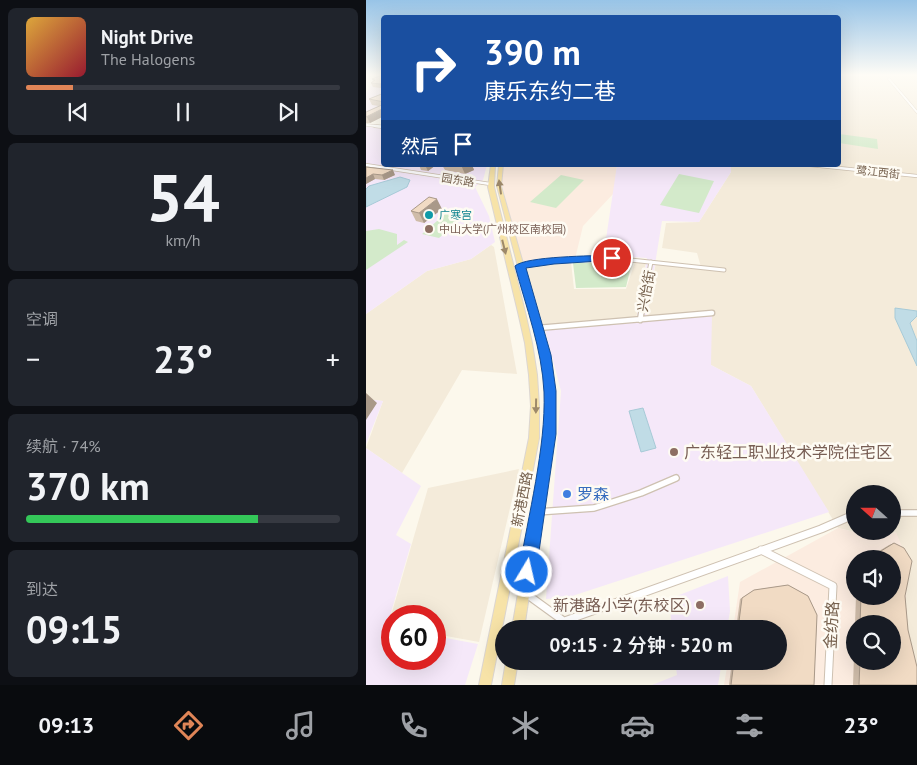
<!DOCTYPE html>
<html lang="zh">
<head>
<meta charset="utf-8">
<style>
	:root { --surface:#171b24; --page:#20242c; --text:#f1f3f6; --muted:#9ea1a6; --line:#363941; --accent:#e08557 }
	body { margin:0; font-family:"PT Sans","Noto Sans SC",sans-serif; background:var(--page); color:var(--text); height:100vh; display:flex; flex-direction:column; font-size:19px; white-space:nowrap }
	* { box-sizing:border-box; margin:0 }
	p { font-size:16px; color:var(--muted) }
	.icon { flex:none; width:28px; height:28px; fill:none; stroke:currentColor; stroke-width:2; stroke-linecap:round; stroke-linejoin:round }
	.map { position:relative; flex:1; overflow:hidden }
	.drawer { display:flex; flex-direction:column; gap:8px; padding:8px; background:#0d0f14; width:366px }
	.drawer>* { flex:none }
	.hud { position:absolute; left:15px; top:15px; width:460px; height:152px; border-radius:5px; box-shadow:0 5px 20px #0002; background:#1a4fa0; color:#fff; overflow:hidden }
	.needle { width:32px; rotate:291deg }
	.tools { position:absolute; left:480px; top:485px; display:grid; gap:10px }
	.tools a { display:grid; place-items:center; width:55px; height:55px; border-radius:50%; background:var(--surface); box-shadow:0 5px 20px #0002; font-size:25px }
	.speed { position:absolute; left:15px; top:605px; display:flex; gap:10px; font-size:25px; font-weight:700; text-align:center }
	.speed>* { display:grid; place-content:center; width:65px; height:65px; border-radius:50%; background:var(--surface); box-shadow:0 5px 20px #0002; line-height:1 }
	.speed .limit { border:8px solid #d22; background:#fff; color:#111 }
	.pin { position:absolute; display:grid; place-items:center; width:42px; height:42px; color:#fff; margin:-21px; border:2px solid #fff; border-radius:50%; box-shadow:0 1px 5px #0007 }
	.me { position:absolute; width:55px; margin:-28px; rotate:9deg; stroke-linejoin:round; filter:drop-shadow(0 0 4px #0008) }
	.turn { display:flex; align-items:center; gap:18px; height:105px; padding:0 20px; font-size:22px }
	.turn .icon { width:65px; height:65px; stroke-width:2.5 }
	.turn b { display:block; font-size:35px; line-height:42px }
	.then { display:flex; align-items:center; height:48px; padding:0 20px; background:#0003; gap:10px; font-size:19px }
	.big { font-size:38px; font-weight:600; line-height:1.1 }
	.drawer .card { flex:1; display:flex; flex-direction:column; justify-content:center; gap:8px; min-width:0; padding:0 18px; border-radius:8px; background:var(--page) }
	.drawer .dial { align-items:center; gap:0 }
	.dial b { font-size:65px; line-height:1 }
	.song { display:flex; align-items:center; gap:15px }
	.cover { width:60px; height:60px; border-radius:8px; background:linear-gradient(135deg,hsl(40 70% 55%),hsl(350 70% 35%)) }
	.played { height:5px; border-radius:2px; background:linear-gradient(90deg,var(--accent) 15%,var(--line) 15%) }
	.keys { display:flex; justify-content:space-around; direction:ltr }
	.heat { display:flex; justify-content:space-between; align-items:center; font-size:28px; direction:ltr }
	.charge { height:8px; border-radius:4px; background:linear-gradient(90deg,#34c759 74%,var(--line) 0) }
	.trip { position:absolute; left:129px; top:620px; width:292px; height:50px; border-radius:25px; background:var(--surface); box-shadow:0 5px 20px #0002; font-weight:600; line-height:50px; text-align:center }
	.menu { display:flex; height:80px; justify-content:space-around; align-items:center; background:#090b0e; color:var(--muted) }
	.menu .icon { width:35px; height:35px }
	.menu .active { color:var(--accent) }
	.menu b { font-size:22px; color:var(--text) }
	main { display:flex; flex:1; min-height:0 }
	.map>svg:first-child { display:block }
	.residential { fill:#f4ebda; fill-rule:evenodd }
	.commercial { fill:#fcece0; fill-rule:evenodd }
	.education { fill:#f5e8f9 }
	.green { fill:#d3eaca }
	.water { fill:#c0dce6; stroke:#a7cad7 }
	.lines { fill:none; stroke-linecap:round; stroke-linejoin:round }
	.street-far5-casing { stroke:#cec1b1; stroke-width:3 }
	.street-far4-casing { stroke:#cec1b1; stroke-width:4 }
	.street-far3-casing { stroke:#cec1b1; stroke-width:5 }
	.street-far2-casing { stroke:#cec1b1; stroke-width:7 }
	.street-far1-casing { stroke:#cec1b1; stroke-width:8 }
	.street-casing { stroke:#cec1b1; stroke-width:9 }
	.primary-casing { stroke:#dcd6d1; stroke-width:2 }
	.street-far5 { stroke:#fff; stroke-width:2 }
	.street-far4 { stroke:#fff; stroke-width:2.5 }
	.street-far3 { stroke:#fff; stroke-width:3 }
	.street-far2 { stroke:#fff; stroke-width:4.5 }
	.street-far1 { stroke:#fff; stroke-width:5.5 }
	.street { stroke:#fff; stroke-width:7 }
	.primary { fill:#f7e3a8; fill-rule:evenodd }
	.wall { fill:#cfbca9 }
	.shaded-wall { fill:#a99989 }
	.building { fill:#f1dbc4; stroke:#a99989 }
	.oneway { fill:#9d896a }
	.route { fill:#1a73e8; stroke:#114b97 }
	.culture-dot { fill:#0f9aa8; stroke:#fefbf3; stroke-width:2 }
	.education-dot { fill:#8d6e63; stroke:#fefbf3; stroke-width:2 }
	.shop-dot { fill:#3f7fe0; stroke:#fefbf3; stroke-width:2 }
	.labels { text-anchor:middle; stroke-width:5; stroke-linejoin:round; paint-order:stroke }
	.far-street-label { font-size:11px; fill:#77624f; stroke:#fefbf3 }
	.far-culture-label { font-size:11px; fill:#0d838f; stroke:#fefbf3; text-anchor:start }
	.far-education-label { font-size:11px; fill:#785e54; stroke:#fefbf3; text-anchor:start }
	.street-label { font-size:14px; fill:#77624f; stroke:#fefbf3 }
	.near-education-label { font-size:16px; fill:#785e54; stroke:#fefbf3; text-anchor:start }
	.near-shop-label { font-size:16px; fill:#366cbe; stroke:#fefbf3; text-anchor:start }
	.near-street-label { font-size:16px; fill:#77624f; stroke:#fefbf3 }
</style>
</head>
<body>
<main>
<section class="drawer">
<div class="card">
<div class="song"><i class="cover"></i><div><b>Night Drive</b><p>The Halogens</p></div></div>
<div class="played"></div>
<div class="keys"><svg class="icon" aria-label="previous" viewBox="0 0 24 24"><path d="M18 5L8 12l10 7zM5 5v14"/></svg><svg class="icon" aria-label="pause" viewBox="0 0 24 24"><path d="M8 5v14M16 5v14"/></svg><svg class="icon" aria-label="next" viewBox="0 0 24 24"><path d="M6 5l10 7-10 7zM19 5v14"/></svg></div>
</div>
<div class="card dial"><b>54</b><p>km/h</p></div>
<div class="card"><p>空调</p>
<div class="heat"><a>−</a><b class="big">23°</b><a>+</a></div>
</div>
<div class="card"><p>续航 · 74%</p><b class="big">370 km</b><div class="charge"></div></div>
<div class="card"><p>到达</p><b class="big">09:15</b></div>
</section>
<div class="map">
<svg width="551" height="685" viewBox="0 0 551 685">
	<rect width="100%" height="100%" fill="#fcf8ec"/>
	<path class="residential" d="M473,74H551V671L539,619L530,532L514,538L472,528L385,386L345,365L280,319L290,262L335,267L331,253L296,248L300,223L333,222L365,172V165H472ZM489,494H526V531H489Z
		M125,245L128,247L151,374L96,370L36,473L0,448L17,401L0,399V314L61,271L105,259Z
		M188,261L205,262L208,289H260L269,262H280L270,319L173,327L156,266Z
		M153,469L113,642L69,634V616H26V627L22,626L62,488Z"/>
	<path class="commercial" d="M138,165H251L248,193L217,226L209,259L157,264L135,182V170Z
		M472,528L514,538L530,532L542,562L539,619L551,685H358L362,661H412V629H367L374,582ZM489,559H526V596H489ZM489,624H526V661H489Z"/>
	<path class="education" d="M17,77V109L0,117V93L7,83Z
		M0,126L17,128L18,165H121L117,180L109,187L123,216L129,242L105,259L61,271L0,314Z
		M251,165H365V172L333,222L296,221L280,320L346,314L345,365L385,386L463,512L203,597L180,599L195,391L179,330L270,321L281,258L250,256L254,240L240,239Z
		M0,399L17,401L0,444Z
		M0,448L55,486L30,535L45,544L21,626L26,628V659H69V636L112,644L99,685H0Z
		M362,576L364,611L361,629H306L303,599Z
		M309,661H356L352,685H286L311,675Z"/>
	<path class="green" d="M473,134L511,139L512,149L473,143Z
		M313,174L348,181L333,213L294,205Z
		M195,175L218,180L190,208L164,202Z
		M86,208L103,211L73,238L56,234Z
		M13,229L31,234V245L38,240L42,242L0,270V231Z
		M266,262L260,287L210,288L207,263Z"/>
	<path class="water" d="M34,177L44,180L41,187L0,207V189L3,186Z
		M529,308L551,311V316L544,323L551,341V366L529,318Z
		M277,408L290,448L275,452L263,411Z"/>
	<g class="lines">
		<g class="street-far5-casing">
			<path id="street-far5" d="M523,79L551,112
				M1,125L18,127"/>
		</g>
		<g class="street-far4-casing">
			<path id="street-far4" d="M9,126L18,127
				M0,165L124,184
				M444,165L551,176"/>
		</g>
		<g class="street-far3-casing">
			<path id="street-far3" d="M154,266L188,261L246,258L358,270
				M282,277L285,262"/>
		</g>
		<g class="street-far2-casing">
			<path id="street-far2" d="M274,320L282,276
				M172,328L346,313"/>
		</g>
		<g class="street-far1-casing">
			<path id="street-far1" d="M171,512L228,508L275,493L310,478
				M526,513H551
				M483,517L489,514"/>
		</g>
		<g class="street-casing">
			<path id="street" d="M395,550L467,586L462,685
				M159,593L199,622
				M179,628L455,529L485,516"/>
		</g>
		<g class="primary-casing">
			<path id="primary" d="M125,165H129L128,187L159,312L166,343L171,375L173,406V438L125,685H113L163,438L165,406L163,375L159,343L152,312L122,187Z
				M133,165H137L135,186L183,355L188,391L187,434L158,629H146L179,434L180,391L175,355L131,186Z
				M140,661H152L148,685H136Z"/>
		</g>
		<use href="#street-far5" class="street-far5"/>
		<use href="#street-far4" class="street-far4"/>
		<use href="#street-far3" class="street-far3"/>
		<use href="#street-far2" class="street-far2"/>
		<use href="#street-far1" class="street-far1"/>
		<use href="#street" class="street"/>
		<use href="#primary" class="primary"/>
	</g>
	<path class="wall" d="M18,76L15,88L7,87L5,83L7,81L6,79Z
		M18,93V116L4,123H0V112L13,106L6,105L3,99Z
		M53,165H70L62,171L55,170Z
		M76,165H106L108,170L99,174L79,170Z
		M0,167L29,175L18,180L9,179L0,184Z
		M76,209L58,223L50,221L45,211Z
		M528,543L539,596L542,630L551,685H487L489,627V661H526V624H489L490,596H526V559H500L523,545Z
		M422,585L442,596L451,615L448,685H363L366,661H412V629H370L374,599L388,590Z"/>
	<path class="shaded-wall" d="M18,82V87L15,88L14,84Z
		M18,108V116L4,123L1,117Z
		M59,165H70L62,171Z
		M95,165H106L108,170L99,174Z
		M27,170L29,175L18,180L16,175Z
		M7,174L9,179L0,184V178Z
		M71,199L76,209L58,223L53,213Z
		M0,393L11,403L0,420Z"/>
	<path class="building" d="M16,75L18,76V82L14,84L5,83L9,80L6,79Z
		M18,93V102L3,99Z
		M18,104V108L0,117V112Z
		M0,167L27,170L16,175L7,174L0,178Z
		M63,197L71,199L53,213L45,211Z
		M528,543L538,548L546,561L539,596L542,630L551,667V685H493L494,661H526V624H494L495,596H526V559H502Z
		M422,585L442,596L451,615L448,685H365L368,661H412V629H372L376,598L388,590Z"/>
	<defs><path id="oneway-solid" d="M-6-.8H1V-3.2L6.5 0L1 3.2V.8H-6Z" transform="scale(1.25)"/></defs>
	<g class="oneway">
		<use href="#oneway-solid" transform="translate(134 187) rotate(-98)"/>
		<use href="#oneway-solid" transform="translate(138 247) rotate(76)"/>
		<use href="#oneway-solid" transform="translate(170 406) rotate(91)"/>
	</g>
	<linearGradient id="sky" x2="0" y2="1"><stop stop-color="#98c4e7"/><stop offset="0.44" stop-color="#fefcf6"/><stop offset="1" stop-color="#fefcf6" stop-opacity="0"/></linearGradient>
	<rect width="551" height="170" fill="url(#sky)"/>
	<path class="route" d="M246,255L251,258L250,260L188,264L160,268L185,355L190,391V434L170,572L167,578L161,580L155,578L153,572C162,515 180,448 178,392C176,349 160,307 149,266C160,256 228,256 246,255Z"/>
	<circle class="culture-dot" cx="63" cy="215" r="5"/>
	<g class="education-dot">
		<circle cx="63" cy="229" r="5"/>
		<circle cx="308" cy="452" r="5"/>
		<circle cx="334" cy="605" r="5"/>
	</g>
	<circle class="shop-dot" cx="201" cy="494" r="5"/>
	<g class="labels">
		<g class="far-street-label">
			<text transform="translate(512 172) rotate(6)" y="4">鹭江西街</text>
			<text transform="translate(92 180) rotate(9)" y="4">园东路</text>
		</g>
		<g class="far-culture-label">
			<text x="73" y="219">广寒宫</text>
		</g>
		<g class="far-education-label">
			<text x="73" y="233">中山大学(广州校区南校园)</text>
		</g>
		<g class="street-label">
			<text transform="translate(280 291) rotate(-79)" y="5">兴怡街</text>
			<text transform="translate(156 499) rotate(-79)" y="5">新港西路</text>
		</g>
		<g class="near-education-label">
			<text x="318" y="458">广东轻工职业技术学院住宅区</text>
			<text x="324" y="611" text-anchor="end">新港路小学(东校区)</text>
		</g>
		<g class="near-shop-label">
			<text x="211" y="500">罗森</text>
		</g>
		<g class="near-street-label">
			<text transform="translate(465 625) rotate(-87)" y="6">金纺路</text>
		</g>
	</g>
</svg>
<div class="tools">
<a><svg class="needle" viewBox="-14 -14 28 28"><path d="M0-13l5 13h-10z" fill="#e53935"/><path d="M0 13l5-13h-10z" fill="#9ea1a6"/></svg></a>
<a><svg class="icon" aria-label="sound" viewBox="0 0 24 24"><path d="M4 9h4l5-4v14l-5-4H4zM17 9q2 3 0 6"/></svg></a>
<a><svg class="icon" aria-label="search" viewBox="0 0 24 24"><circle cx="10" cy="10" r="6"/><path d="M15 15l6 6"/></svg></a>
</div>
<div class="speed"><div class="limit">60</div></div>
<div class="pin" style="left:246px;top:258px;background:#d93025"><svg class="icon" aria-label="arrive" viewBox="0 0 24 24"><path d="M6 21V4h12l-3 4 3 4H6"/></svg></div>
<svg class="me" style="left:161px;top:572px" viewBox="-20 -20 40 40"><circle r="17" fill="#1a73e8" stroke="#fff" stroke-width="3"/><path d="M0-11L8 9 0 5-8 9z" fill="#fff"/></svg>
<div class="trip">09:15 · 2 分钟 · 520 m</div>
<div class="hud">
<div class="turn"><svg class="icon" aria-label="right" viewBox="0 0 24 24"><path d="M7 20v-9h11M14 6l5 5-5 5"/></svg><div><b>390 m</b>康乐东约二巷</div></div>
<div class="then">然后<svg class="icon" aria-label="arrive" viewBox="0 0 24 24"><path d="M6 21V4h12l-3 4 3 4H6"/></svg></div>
</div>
</div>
</main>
<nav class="menu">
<b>09:13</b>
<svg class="icon active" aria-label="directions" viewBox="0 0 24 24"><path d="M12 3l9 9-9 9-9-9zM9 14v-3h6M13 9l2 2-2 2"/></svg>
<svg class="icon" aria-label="music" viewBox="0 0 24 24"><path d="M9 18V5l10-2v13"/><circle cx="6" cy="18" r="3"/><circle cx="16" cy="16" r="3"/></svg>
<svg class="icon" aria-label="phone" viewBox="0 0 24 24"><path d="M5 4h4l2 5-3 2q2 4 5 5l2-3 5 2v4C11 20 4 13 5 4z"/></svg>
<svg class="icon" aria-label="climate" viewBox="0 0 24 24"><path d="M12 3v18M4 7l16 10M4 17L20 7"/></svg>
<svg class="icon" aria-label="car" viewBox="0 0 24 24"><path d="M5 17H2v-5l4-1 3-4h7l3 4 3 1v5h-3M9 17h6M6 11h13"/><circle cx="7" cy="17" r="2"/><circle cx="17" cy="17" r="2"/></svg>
<svg class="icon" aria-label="filters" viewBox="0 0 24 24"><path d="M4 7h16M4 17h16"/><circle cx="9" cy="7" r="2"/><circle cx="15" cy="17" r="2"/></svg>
<b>23°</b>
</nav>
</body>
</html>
